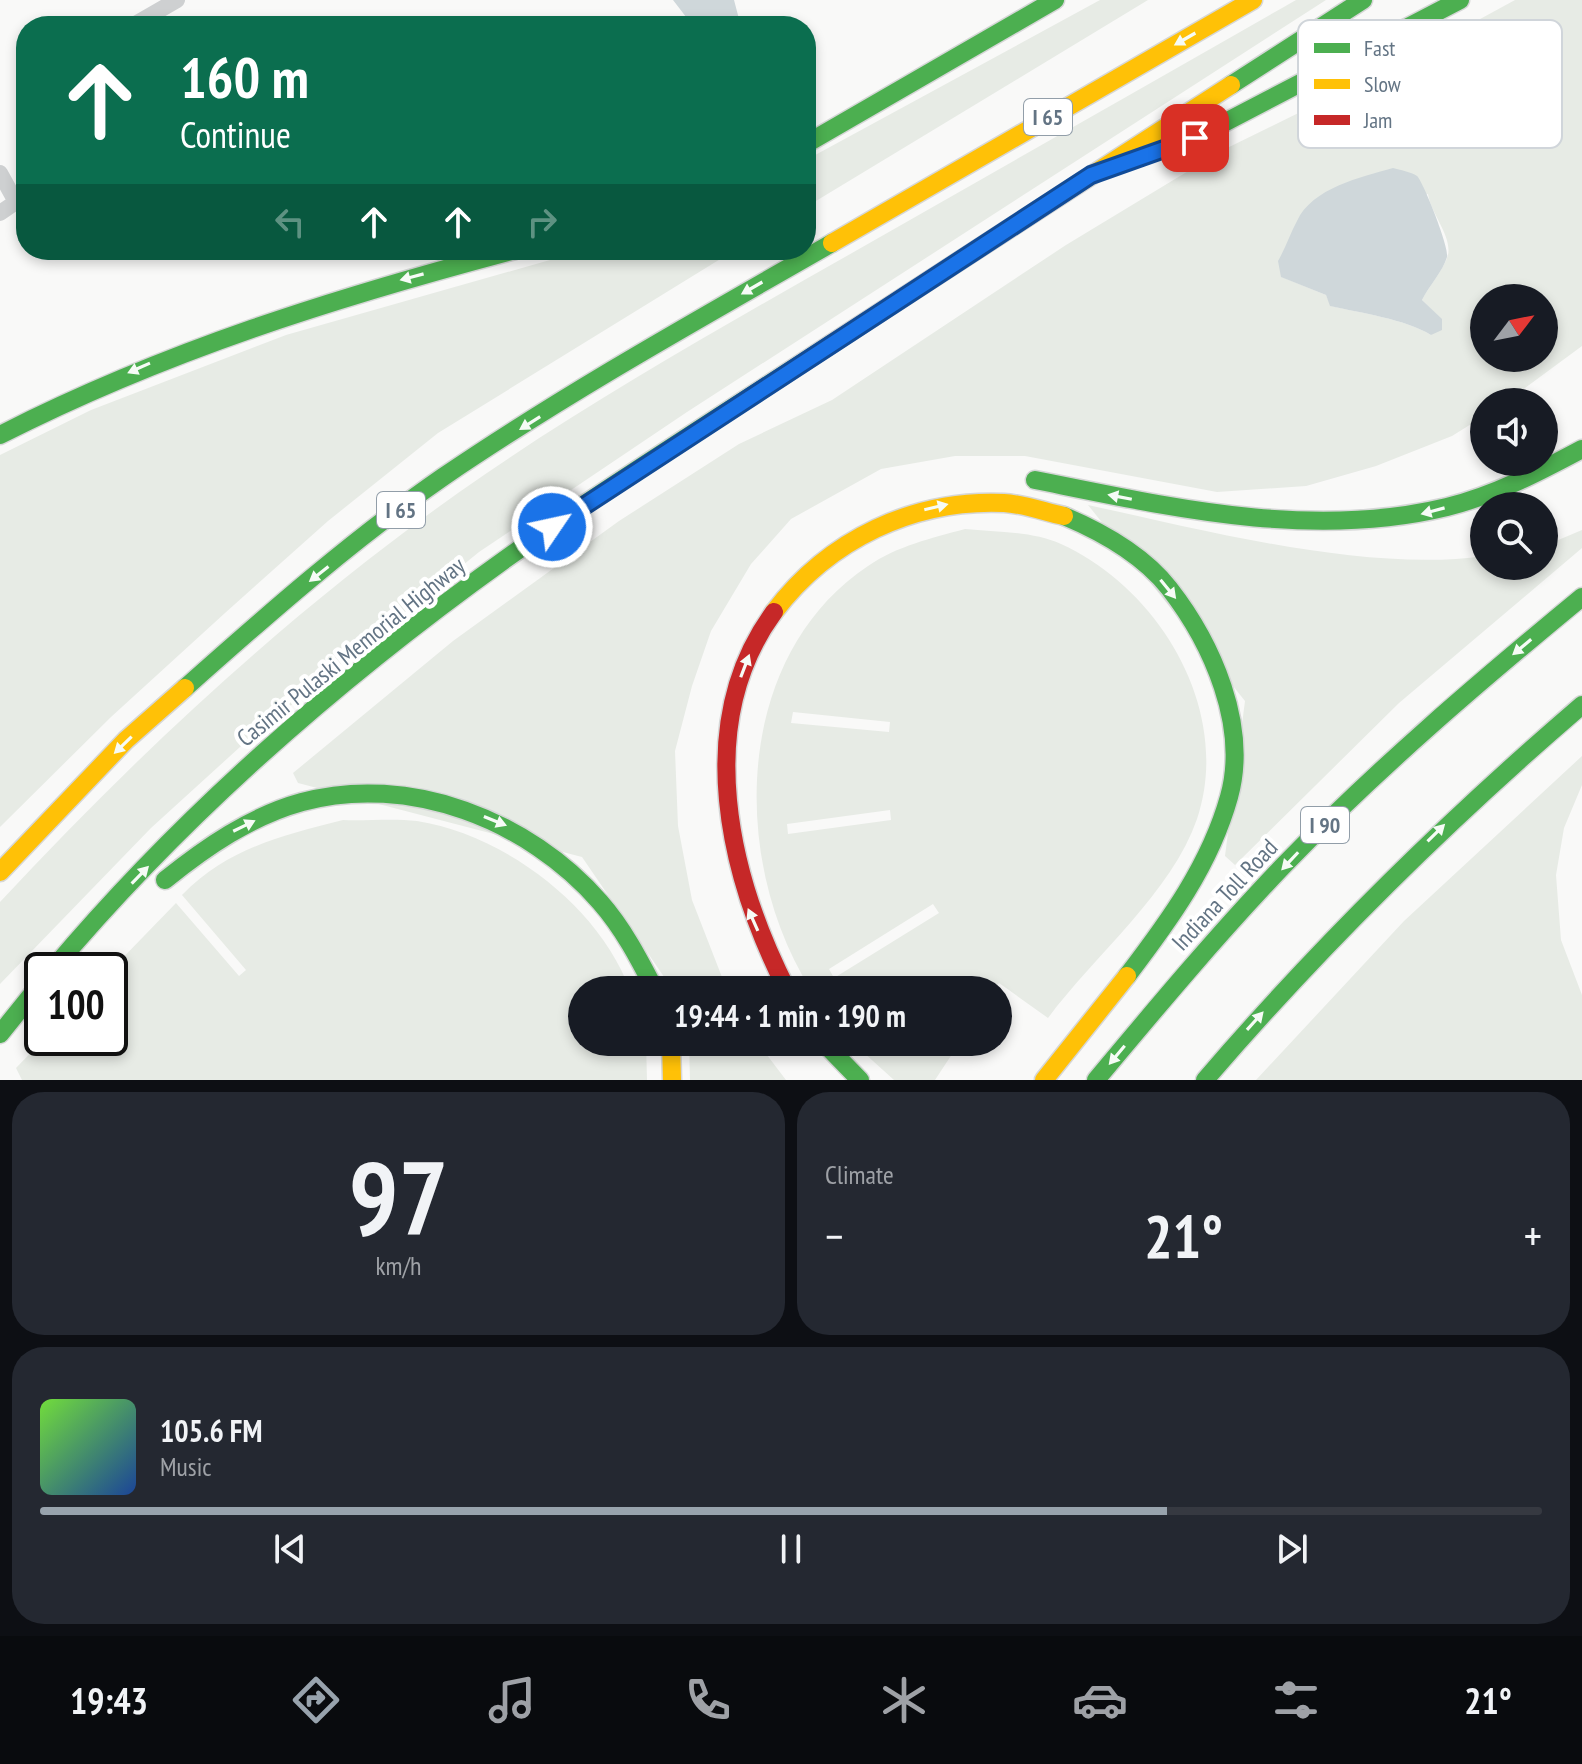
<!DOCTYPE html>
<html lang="en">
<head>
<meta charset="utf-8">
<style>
	:root { --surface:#171b24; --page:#242831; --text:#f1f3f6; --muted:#9ea1a6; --line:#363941; --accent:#98a3ad }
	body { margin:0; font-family:"PT Sans Narrow",sans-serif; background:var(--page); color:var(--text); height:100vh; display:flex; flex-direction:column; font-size:30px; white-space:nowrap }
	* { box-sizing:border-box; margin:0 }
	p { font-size:26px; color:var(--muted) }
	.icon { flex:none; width:44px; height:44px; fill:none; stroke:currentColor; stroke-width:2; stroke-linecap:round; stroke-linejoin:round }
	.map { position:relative; height:1080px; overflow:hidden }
	.panel { display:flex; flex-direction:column; gap:12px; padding:12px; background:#0d0f14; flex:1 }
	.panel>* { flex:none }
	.guide { position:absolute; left:16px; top:16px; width:800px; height:244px; border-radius:32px; box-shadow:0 4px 12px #0003; background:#0b6e4f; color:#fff; overflow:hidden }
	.needle { width:52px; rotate:58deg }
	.buttons { position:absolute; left:1470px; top:284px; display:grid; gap:16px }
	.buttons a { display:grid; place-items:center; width:88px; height:88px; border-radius:50%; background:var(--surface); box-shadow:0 4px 12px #0003; font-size:40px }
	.speed { position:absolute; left:24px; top:952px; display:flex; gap:16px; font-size:40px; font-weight:700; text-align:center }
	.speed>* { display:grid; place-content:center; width:104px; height:104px; border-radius:50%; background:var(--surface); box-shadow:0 4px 12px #0003; line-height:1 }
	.speed .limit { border:4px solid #111; border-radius:12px; background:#fff; color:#111 }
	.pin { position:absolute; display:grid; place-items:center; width:68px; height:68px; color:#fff; margin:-34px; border-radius:16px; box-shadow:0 4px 12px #0006 }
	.me { position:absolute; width:88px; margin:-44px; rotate:56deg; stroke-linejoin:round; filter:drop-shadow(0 0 6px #0008) }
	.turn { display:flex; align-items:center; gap:28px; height:168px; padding:0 32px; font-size:36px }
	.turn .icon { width:104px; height:104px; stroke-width:2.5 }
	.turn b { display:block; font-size:56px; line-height:68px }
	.lanes { display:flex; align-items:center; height:76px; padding:0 32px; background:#0003; justify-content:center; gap:40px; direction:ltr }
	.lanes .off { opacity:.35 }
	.big { font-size:60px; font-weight:700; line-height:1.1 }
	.panel .widget { flex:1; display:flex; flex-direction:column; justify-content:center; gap:12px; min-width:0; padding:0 28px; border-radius:32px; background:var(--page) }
	.panel .dial { align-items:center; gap:0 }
	.dial b { font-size:104px; line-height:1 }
	.song { display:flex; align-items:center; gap:24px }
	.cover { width:96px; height:96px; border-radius:12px; background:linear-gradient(135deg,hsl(100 70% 55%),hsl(220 70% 35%)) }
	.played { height:8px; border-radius:4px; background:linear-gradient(90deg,var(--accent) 75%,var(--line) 75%) }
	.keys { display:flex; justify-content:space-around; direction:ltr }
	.heat { display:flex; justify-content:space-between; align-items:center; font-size:44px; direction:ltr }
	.panel .tiles { flex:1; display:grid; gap:12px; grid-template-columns:1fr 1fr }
	.widget:last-child { grid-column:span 2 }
	.trip { position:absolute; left:568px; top:976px; width:444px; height:80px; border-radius:40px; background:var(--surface); box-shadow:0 4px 12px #0003; font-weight:700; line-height:80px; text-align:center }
	.menu { display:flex; height:128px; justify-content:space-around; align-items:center; background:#090b0e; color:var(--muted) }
	.menu .icon { width:56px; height:56px }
	.menu .active { color:var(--accent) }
	.menu b { font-size:36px; color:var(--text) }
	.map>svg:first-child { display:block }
	.green { fill:#e7ebe5; fill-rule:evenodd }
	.water { fill:#cfd7da }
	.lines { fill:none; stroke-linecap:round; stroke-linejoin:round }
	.fast-casing { stroke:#d6d7d7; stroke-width:21 }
	.slow-casing { stroke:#d6d7d7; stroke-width:21 }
	.jam-casing { stroke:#d6d7d7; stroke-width:21 }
	.lane { stroke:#ced0d1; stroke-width:16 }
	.fast { stroke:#4caf50; stroke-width:18 }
	.slow { stroke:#ffc107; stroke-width:18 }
	.jam { stroke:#c62828; stroke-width:18 }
	.oneway { fill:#f6fbf6 }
	.route-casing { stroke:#114b97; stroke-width:20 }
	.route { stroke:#1a73e8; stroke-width:14 }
	.labels { text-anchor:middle; stroke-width:8; stroke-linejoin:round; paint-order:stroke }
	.shield { fill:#fff; stroke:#929ea9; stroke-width:2 }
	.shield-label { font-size:22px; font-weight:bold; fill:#637484 }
	.street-label { font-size:24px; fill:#637484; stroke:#fff }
	.key { fill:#fff; stroke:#d0d5da; stroke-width:2 }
	.key-label { font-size:22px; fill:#637484 }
</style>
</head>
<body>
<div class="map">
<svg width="1582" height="1080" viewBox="0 0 1582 1080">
	<rect width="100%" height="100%" fill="#f9f9f8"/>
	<path class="green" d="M1100,0H1148L806,207V160Z
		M1296,0H1326L687,412L479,552L240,747L151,828L0,984V902C146,745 306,597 484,475C602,394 727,324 852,253C1000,169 1148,84 1296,0Z
		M1515,0H1582V346L1506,402H1484V416L1452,436L1376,466L1306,486L1217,492L1025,456H955L881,469L791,519L751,564L711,631L692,686L675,751L678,826L692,900L727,990H673L582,857L298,783L293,773L453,641L619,521L739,444L832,400L1066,245L1223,150L1392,67ZM1428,194C1431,214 1452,236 1448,255C1444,269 1429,286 1422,300L1441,319L1431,335C1405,319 1361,313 1331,306L1326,295L1282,277L1279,261L1293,235ZM1484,298H1544V358H1484Z
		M585,250H735L438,433L328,521L225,613L111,717L0,827V455L91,410L286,335Z
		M1088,505C1202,530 1369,573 1484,556V566H1544V546L1582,530V548L1399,703L1235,865L1225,856L1245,701Z
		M965,529C995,532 1033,531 1061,544C1160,589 1233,711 1197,819C1172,892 1094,956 1048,1018L999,983L994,990H811C730,862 732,657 868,566C897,546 932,538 965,529ZM793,712L890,722L889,732L791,723ZM890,810L891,820L788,834L787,824ZM933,904L939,913L834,978L829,969Z
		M1582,756V785L1564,828L1556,875L1561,940L1582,995V1080H1256L1404,921Z
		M343,820C367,821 393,818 417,821C505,835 599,906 630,990H582V1042H646L647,1080H22L16,1068L45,1038H110V971L176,903L239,976L246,970L182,895C228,848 281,836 343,820Z
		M689,1042H757L786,1080H690Z
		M852,1042H960L935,1080H894Z"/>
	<path class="water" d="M673,0H734L739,19L729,26H693Z
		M1393,168C1400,170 1411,172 1417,176C1423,181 1450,249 1447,257C1443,271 1429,286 1422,300L1442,319V330L1431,335C1405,319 1361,313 1330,306L1326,295L1281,277L1278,261C1286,247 1290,234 1297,221C1312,188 1361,177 1393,168Z"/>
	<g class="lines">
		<g class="fast-casing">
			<path id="fast" d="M1231,85L1363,0
				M1195,138L1460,0
				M806,144L1055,0
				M0,435C165,351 337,297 515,250
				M1035,480C1170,507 1311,540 1447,507C1495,495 1539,472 1582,449
				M1064,516C1102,532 1143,555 1169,588C1212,643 1249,726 1229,797C1210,865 1169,921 1127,976
				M185,688C267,615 352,540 443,477C568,392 701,318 832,243
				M165,880C206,847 251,816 302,802C409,773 529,820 600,902C623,928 639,959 655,990
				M52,970C200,794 383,641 573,512C658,455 745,400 831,344
				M0,1034L42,982
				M823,1042L860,1080
				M1096,1080C1157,1007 1218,934 1284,865C1377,769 1479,682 1582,597
				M1205,1080C1321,945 1447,821 1582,705"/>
		</g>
		<g class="slow-casing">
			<path id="slow" d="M832,243L1253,0
				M831,344L1231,85
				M774,612C829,539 914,499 1004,503C1024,504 1045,512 1064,516
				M0,872L126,740L185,688
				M671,1042L672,1080
				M1044,1080L1127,976"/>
		</g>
		<g class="jam-casing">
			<path id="jam" d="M774,612C692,724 729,876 787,990"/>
		</g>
		<path class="lane" d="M132,26L177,0
			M0,173L16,202L0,213"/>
		<use href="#fast" class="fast"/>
		<use href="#slow" class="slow"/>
		<use href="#jam" class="jam"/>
	</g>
	<defs><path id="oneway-solid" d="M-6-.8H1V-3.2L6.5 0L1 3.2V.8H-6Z" transform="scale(2)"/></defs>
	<g class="oneway">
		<use href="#oneway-solid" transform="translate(1185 39) rotate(150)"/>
		<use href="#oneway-solid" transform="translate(412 277) rotate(165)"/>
		<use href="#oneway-solid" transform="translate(752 288) rotate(150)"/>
		<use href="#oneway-solid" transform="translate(139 368) rotate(156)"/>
		<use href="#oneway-solid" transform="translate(530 423) rotate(148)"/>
		<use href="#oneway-solid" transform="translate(1120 497) rotate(-169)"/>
		<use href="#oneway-solid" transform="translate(936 507) rotate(-13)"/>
		<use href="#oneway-solid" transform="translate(1433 511) rotate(165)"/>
		<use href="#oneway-solid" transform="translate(319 574) rotate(142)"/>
		<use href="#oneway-solid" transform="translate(1168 589) rotate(51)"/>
		<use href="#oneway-solid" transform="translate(1522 647) rotate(140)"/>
		<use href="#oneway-solid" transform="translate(745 666) rotate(-69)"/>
		<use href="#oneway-solid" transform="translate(123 745) rotate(136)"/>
		<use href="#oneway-solid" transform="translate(495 821) rotate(22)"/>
		<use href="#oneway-solid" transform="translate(244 826) rotate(-26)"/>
		<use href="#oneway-solid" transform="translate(1436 833) rotate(-45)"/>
		<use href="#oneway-solid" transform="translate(1290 861) rotate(133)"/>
		<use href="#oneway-solid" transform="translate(140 875) rotate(-46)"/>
		<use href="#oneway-solid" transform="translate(753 920) rotate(-114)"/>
		<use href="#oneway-solid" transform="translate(1255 1021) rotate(-48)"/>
		<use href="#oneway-solid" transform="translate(1117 1055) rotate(130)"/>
	</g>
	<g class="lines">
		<g class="route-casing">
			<path id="route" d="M552,527L1091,175L1195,138"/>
		</g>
		<use href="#route" class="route"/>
	</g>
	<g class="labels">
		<g class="shield">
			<rect x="1024" y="99" width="48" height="36" rx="6"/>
			<rect x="377" y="492" width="48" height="36" rx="6"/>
			<rect x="1301" y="807" width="48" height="36" rx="6"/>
		</g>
		<g class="shield-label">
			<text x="1048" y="125">I 65</text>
			<text x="401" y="518">I 65</text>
			<text x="1325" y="833">I 90</text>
		</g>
		<g class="street-label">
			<text transform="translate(351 652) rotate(-39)" y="8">Casimir Pulaski Memorial Highway</text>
			<text transform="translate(1225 895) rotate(-47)" y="8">Indiana Toll Road</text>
		</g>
	</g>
	<rect x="1298" y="20" width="264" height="128" rx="12" class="key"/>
	<rect x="1314" y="43" width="36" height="10" fill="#4caf50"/>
	<rect x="1314" y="79" width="36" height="10" fill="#ffc107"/>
	<rect x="1314" y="115" width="36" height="10" fill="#c62828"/>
	<g class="key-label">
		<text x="1364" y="56">Fast</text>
		<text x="1364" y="92">Slow</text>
		<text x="1364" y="128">Jam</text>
	</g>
</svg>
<div class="buttons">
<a><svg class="needle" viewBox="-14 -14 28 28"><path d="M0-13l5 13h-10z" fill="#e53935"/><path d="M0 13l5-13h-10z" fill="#9ea1a6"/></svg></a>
<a><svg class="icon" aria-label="sound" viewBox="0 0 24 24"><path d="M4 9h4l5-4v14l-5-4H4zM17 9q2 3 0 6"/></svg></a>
<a><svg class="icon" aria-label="search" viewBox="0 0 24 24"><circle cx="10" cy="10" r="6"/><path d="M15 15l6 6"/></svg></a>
</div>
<div class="speed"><div class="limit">100</div></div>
<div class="pin" style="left:1195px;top:138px;background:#d93025"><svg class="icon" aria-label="arrive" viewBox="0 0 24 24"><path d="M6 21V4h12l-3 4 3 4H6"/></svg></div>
<svg class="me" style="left:552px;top:527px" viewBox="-20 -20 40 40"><circle r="17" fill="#1a73e8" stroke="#fff" stroke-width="3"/><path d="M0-11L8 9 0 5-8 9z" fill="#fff"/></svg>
<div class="trip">19:44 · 1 min · 190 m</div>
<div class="guide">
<div class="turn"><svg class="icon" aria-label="ahead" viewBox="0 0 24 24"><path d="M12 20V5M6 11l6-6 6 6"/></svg><div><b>160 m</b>Continue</div></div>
<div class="lanes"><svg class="icon off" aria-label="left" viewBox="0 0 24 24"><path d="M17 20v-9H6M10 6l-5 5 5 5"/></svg><svg class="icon" aria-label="ahead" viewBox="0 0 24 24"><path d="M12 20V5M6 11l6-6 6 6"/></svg><svg class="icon" aria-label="ahead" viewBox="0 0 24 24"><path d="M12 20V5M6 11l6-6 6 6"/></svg><svg class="icon off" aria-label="right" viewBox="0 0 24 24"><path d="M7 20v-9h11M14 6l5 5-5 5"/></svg></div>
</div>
</div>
<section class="panel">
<div class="tiles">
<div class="widget dial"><b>97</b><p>km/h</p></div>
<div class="widget"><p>Climate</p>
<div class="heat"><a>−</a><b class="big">21°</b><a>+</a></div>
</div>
<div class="widget">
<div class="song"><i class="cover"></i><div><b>105.6 FM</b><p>Music</p></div></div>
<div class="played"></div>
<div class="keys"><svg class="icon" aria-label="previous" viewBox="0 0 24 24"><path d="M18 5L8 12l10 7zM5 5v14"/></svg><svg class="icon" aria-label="pause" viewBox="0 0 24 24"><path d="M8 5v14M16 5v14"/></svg><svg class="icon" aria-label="next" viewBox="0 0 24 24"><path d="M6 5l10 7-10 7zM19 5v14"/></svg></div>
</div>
</div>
</section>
<nav class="menu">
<b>19:43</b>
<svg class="icon active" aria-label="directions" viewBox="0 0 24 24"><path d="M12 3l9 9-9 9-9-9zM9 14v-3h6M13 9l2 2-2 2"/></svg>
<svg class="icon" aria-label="music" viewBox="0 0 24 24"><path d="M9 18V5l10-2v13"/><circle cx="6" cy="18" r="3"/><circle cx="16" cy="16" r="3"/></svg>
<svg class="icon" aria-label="phone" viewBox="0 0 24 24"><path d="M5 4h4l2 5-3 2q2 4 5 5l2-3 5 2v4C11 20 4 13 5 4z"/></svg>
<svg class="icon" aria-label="climate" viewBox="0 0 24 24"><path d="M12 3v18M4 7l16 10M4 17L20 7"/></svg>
<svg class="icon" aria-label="car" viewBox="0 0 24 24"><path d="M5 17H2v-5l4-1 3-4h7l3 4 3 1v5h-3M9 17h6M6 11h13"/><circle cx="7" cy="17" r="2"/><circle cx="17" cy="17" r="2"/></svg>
<svg class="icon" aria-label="filters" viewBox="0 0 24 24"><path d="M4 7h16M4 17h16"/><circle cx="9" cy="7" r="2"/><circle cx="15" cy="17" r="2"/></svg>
<b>21°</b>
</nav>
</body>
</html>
